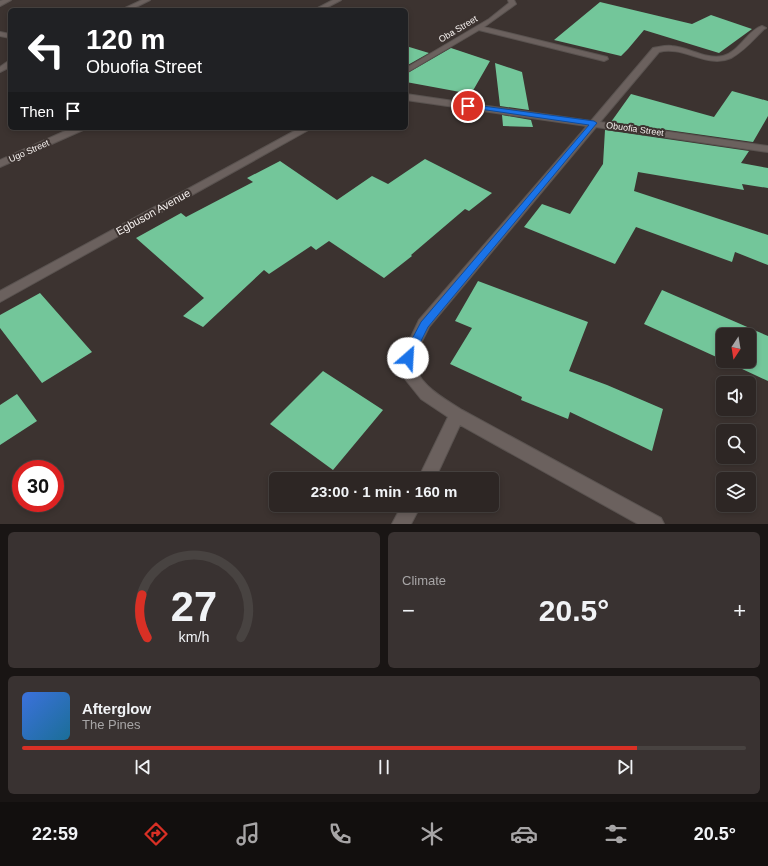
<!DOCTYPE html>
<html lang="en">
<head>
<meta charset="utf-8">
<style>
	:root { --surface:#2d2624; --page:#393231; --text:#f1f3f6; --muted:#a7a5a6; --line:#484341; --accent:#d93025 }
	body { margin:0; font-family:Arial,sans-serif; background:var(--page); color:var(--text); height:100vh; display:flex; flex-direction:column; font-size:15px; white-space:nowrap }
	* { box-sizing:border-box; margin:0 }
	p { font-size:13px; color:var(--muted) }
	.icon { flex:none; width:22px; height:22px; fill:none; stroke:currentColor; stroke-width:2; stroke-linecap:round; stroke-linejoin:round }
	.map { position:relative; height:524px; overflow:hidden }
	.drawer { display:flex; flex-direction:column; gap:8px; padding:8px; background:#191514; flex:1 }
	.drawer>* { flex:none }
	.hud { position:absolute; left:8px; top:8px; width:400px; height:122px; border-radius:6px; box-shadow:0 2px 6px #0003,0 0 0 1px var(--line); background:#202124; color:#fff; overflow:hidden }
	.needle { width:26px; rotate:192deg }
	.fabs { position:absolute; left:716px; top:328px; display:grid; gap:8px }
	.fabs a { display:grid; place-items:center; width:40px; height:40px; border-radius:6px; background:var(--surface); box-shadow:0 2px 6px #0003,0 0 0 1px var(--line); font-size:20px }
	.speed { position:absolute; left:12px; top:460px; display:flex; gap:8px; font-size:20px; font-weight:700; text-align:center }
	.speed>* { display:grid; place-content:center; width:52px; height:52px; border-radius:50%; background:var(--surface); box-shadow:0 2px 6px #0003,0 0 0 1px var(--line); line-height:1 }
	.speed .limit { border:6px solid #d22; background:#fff; color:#111 }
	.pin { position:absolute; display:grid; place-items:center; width:34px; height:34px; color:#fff; margin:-17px; border:2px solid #fff; border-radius:50%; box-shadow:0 1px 4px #0007 }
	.me { position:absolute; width:44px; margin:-22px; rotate:26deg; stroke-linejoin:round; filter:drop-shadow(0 0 3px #0008) }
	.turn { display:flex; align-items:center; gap:14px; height:84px; padding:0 12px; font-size:18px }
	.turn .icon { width:52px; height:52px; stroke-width:2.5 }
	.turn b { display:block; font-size:28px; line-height:34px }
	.then { display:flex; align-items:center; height:38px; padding:0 12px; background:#0003; gap:8px; font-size:15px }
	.big { font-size:30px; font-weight:700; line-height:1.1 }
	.drawer .widget { flex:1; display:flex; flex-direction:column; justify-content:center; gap:6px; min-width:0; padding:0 14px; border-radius:6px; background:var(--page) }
	.drawer .dial { align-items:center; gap:0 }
	.dial svg { height:104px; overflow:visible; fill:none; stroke:var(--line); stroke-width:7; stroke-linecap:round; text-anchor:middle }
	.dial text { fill:var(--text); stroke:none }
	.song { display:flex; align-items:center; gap:12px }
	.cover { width:48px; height:48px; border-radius:6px; background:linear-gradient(135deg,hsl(220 70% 55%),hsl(200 70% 35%)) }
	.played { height:4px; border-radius:2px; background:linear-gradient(90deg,var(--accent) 85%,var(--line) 85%) }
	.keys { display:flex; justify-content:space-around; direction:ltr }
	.heat { display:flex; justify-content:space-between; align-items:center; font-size:22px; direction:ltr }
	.drawer .tiles { flex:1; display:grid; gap:8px; grid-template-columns:1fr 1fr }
	.widget:last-child { grid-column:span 2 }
	.trip { position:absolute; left:269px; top:472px; width:230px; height:40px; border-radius:6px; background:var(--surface); box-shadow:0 2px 6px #0003,0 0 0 1px var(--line); font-weight:700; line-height:40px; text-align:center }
	.dock { display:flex; height:64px; justify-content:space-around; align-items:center; background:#120f0e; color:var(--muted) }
	.dock .icon { width:28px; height:28px }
	.dock .on { color:var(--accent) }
	.dock b { font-size:18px; color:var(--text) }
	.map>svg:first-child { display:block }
	.building { fill:#73c69a }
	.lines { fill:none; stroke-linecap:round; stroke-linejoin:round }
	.minor-casing { stroke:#5a5350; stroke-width:2 }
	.minor { fill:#6b615e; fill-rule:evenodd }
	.route { fill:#1a73e8; stroke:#114b97 }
	.labels { text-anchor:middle; stroke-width:4; stroke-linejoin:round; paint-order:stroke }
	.far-street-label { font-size:9px; fill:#f6f1ef; stroke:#3c3330 }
	.street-label { font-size:11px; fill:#f6f1ef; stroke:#3c3330 }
</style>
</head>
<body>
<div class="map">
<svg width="768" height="524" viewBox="0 0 768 524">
	<rect width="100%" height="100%" fill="#3c3330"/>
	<path class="building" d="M600,2L692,24L711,15L752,29L719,53L644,30L628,49L621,56L554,40Z
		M406,46L429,53L406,66Z
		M451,48L490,61L471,94L406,82V74Z
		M495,63L522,72L529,110L500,106Z
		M732,91L768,101V116L753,142L611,122L631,94L714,117Z
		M502,115L531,120L533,127L503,126Z
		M605,130L749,151L741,163L768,168V188L742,184L744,190L638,172L634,191L768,235V265L735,252L732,262L636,227L615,264L524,227L542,204L570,214L603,164Z
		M425,159L492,193L469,211L465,209L411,255L412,256L384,278L329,241L316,250L311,246L269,274L264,270L203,327L183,316L204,298L136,238L181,213L186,217L253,182L247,178L280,161L337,200L372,176L388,184Z
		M478,281L588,322L569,371L607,385L663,409L652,451L570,412L568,419L521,400L522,397L450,364L472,328L455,321Z
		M662,290L768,336V381L725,361H749V335H723V360L644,324Z
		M40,293L92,352L42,383L0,328V315Z
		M323,371L383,410L333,470L270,424Z
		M17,394L37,421L0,445V405Z"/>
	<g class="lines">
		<g class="minor-casing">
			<path id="minor" d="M3,0H11L0,6V1Z
				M142,0H150L130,10H121Z
				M333,0H341L322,10H314Z
				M508,0H514L516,4L484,27L607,57L608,59L604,61L479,30L406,73V68L489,19L509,3Z
				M762,26L766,28L764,29C754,39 744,51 731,58C707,69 683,45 659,52L600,122L768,146V152L596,127L429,327C426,335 416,350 415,358C412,382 445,399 462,410L661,518L664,524H638L460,425L435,479H418L448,417L421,399L405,379L401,358L419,320L587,126L406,100V94L591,121L653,48C660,47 665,45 672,46C688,47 706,60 723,56C739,52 747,31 762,26Z
				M0,32L10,34V38L0,36Z
				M7,62H10V67L0,72V67Z
				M72,128H85L83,130L0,167V160Z
				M300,128H312L0,302V291Z
				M402,505H421L411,524H392Z"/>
		</g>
		<use href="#minor" class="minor"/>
	</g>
	<path class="route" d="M468,104L594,121L597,123L428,327L411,361L408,362L404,361L402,358L421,322L589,125L466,107V105Z"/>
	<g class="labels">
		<g class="far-street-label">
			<text transform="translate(458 29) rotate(-31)" y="3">Oba Street</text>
			<text transform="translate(635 129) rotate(8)" y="3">Obuofia Street</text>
			<text transform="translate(29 151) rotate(-24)" y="3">Ugo Street</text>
		</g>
		<g class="street-label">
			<text transform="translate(153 212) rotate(-29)" y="4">Egbuson Avenue</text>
		</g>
	</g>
</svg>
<div class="fabs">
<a><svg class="needle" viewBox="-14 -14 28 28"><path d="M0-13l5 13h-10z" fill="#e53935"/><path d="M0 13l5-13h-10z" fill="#a7a5a6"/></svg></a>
<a><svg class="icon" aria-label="sound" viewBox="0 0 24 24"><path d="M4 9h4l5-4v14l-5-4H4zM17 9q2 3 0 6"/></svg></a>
<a><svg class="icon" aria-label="search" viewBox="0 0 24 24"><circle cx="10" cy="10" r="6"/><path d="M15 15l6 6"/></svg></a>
<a><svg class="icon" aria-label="layers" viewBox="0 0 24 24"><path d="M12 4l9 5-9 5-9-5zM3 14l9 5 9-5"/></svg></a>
</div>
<div class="speed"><div class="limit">30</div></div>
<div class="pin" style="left:468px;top:106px;background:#d93025"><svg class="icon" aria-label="arrive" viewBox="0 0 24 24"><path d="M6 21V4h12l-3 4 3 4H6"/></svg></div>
<svg class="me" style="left:408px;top:358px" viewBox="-20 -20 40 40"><circle r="19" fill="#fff"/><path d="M0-13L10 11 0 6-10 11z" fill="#1a73e8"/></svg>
<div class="trip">23:00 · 1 min · 160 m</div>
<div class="hud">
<div class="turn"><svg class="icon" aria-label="left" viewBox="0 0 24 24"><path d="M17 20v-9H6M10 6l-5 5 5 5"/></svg><div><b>120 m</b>Obuofia Street</div></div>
<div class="then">Then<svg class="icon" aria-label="arrive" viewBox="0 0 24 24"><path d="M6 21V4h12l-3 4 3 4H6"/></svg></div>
</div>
</div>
<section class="drawer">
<div class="tiles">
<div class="widget dial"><svg viewBox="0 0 100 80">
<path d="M14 69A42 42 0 1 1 86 69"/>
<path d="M14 69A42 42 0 0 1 10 36" stroke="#d93025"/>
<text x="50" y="56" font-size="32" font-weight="700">27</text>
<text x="50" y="72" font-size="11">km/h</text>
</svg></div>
<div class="widget"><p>Climate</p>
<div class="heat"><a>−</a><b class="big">20.5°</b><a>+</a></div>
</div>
<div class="widget">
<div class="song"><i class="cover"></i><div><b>Afterglow</b><p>The Pines</p></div></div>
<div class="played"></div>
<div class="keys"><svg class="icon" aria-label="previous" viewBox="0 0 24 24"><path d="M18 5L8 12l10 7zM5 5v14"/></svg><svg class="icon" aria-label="pause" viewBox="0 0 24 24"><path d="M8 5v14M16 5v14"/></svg><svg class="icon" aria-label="next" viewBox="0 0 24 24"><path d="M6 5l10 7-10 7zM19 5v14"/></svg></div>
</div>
</div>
</section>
<nav class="dock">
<b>22:59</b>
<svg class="icon on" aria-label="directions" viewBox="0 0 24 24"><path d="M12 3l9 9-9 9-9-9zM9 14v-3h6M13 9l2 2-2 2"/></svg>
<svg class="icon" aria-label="music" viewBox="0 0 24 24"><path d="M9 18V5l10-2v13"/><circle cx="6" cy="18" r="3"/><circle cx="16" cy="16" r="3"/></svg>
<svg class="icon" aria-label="phone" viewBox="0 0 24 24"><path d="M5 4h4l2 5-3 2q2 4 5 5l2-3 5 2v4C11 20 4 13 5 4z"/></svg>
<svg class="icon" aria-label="climate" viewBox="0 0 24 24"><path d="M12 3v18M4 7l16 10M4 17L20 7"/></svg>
<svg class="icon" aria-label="car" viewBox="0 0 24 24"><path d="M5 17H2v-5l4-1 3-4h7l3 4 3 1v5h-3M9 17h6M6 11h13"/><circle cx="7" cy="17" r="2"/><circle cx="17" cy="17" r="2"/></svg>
<svg class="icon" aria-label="filters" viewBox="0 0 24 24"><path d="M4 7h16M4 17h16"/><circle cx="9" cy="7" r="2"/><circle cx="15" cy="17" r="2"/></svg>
<b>20.5°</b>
</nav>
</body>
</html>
